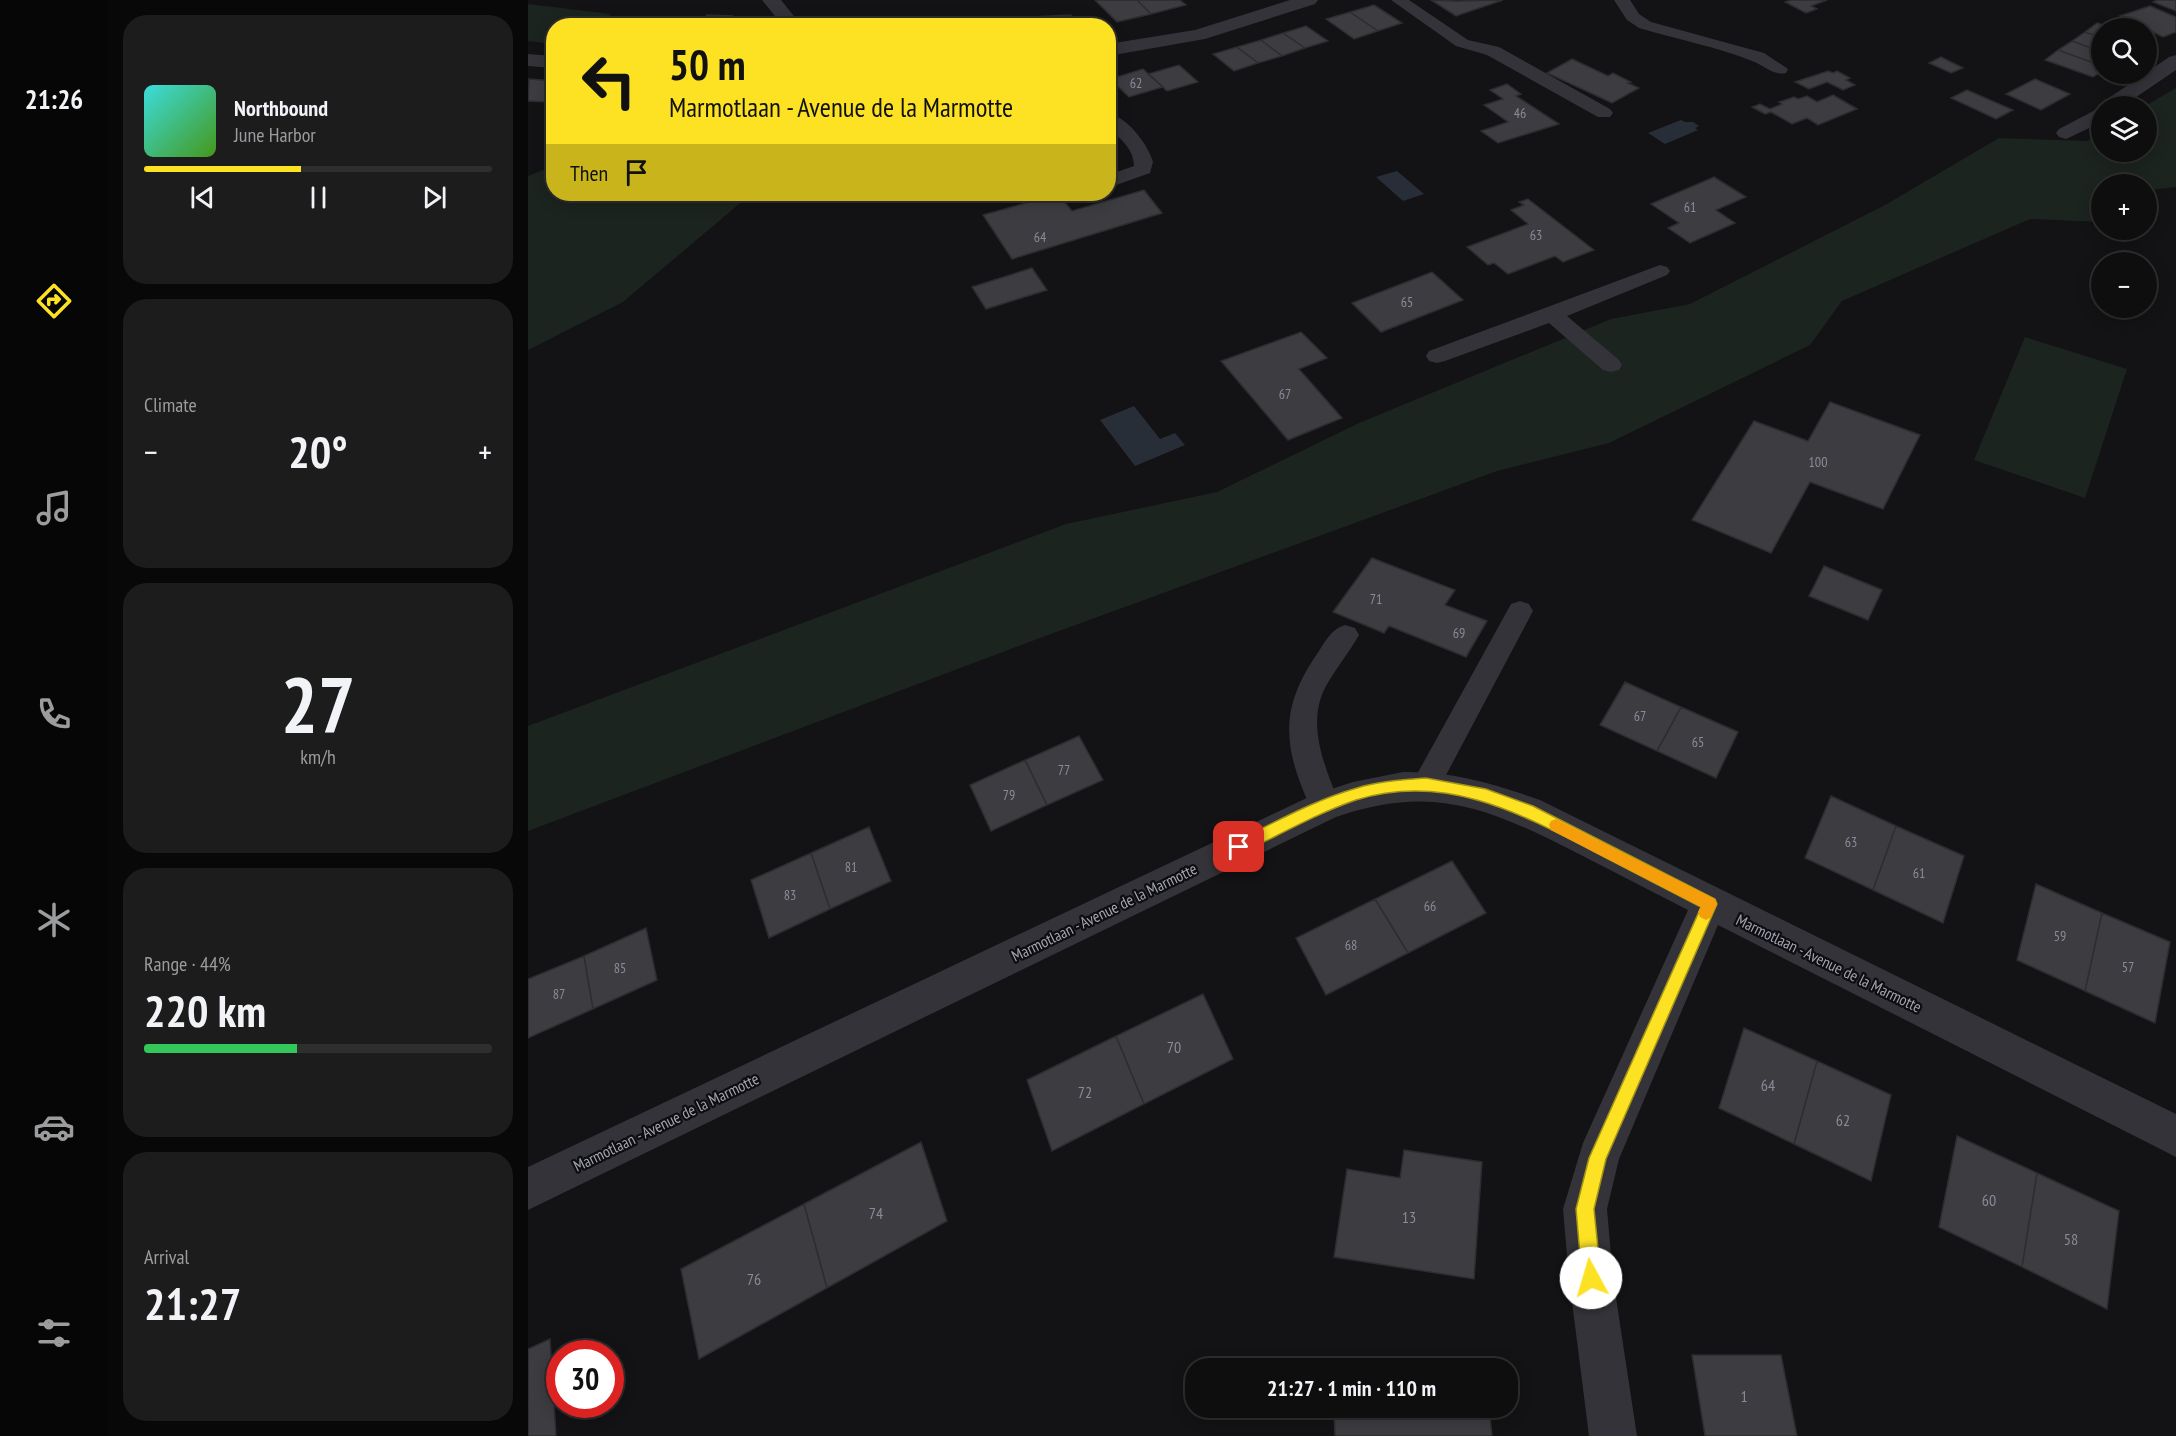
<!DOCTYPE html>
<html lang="en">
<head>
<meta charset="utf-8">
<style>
	:root { --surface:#0e0e0f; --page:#1c1c1d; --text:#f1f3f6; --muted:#9b9c9e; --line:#2e2e2f; --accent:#fce222 }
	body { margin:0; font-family:"PT Sans Narrow",sans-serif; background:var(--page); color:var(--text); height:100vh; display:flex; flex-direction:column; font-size:22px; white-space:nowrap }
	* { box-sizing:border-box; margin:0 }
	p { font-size:20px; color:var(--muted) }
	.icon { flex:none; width:33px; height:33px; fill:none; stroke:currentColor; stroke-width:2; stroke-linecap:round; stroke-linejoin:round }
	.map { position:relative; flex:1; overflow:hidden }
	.side { display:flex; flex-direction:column; gap:15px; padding:15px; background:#080808; width:420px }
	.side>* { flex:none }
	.guide { position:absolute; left:18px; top:18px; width:570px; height:183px; border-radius:24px; box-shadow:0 3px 15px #0003,0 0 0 2px var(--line); background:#fce222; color:#111; overflow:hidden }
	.controls { position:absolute; left:1563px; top:18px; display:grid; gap:12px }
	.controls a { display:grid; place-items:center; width:66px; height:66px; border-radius:50%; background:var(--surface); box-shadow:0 3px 15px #0003,0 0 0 2px var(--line); font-size:30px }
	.speed { position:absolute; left:18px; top:1340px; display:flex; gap:12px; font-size:30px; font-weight:700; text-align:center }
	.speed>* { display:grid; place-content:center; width:78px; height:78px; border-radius:50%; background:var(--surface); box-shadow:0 3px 15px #0003,0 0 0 2px var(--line); line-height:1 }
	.speed .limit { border:9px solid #d22; background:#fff; color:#111 }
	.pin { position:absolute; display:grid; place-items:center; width:51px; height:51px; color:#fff; margin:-26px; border-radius:12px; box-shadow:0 3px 9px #0006 }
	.me { position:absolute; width:66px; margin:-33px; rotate:354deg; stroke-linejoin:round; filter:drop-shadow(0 0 4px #0008) }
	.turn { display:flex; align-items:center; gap:21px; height:126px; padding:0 24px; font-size:27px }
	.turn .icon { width:78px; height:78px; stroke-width:2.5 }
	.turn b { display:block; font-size:42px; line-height:51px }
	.then { display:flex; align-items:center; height:57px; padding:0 24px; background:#0003; gap:12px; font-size:22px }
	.big { font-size:45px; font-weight:700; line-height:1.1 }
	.side .tile { flex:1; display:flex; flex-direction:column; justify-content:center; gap:9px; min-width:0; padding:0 21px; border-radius:24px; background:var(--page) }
	.side .dial { align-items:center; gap:0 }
	.dial b { font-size:78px; line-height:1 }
	.song { display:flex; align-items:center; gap:18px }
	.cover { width:72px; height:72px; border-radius:9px; background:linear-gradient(135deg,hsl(180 70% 55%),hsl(100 70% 35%)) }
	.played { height:6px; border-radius:3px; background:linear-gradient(90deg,var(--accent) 45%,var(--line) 45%) }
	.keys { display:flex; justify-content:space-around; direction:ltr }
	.heat { display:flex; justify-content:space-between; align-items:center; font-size:33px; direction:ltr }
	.charge { height:9px; border-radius:4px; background:linear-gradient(90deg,#34c759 44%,var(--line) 0) }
	.trip { position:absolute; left:657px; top:1358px; width:333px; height:60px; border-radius:24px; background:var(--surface); box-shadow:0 3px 15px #0003,0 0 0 2px var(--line); font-weight:700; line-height:60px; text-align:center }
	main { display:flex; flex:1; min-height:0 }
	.tabs { display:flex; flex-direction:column; width:108px; justify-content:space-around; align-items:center; background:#060606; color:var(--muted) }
	.tabs .icon { width:42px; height:42px }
	.tabs .active { color:var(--accent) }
	.tabs b { font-size:27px; color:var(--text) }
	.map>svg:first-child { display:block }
	.green { fill:#1c241f }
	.water { fill:#282e38 }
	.building { fill:#3c3c41; stroke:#2d2c30; stroke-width:1.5 }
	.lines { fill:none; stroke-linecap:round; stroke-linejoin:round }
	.service { fill:#333339; fill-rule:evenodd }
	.minor { fill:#333339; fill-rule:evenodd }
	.route { fill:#fce222; stroke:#a49316; stroke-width:1.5 }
	.slow { fill:#f59e0b }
	.labels { text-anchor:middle; stroke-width:4.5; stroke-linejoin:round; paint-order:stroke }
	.number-label { font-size:14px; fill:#898b98 }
	.street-label { font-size:16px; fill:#a3a5b5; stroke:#0e0d0f }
	.near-number-label { font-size:16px; fill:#898b98 }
</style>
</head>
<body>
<main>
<nav class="tabs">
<b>21:26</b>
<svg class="icon active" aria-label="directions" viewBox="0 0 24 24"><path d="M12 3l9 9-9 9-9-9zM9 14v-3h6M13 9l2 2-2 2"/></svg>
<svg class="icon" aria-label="music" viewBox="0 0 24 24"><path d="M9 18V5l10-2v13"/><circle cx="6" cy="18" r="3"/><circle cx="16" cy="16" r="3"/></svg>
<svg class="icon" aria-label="phone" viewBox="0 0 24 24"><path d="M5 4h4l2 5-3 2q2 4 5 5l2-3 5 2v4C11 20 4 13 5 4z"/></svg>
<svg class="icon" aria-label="climate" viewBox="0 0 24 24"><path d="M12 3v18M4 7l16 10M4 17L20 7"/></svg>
<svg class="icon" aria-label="car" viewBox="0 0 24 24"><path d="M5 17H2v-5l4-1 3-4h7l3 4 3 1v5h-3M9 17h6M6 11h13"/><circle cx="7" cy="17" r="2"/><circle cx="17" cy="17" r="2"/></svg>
<svg class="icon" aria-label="filters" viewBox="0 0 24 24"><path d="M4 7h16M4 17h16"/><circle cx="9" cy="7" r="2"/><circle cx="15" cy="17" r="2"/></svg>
</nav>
<section class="side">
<div class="tile">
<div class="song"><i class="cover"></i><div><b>Northbound</b><p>June Harbor</p></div></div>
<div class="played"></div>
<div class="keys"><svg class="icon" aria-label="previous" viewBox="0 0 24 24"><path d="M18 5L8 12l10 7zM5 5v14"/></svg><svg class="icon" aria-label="pause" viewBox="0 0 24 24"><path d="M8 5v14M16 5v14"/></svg><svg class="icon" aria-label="next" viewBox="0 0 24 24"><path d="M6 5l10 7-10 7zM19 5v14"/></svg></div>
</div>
<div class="tile"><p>Climate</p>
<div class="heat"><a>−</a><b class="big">20°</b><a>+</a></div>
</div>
<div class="tile dial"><b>27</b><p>km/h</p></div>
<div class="tile"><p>Range · 44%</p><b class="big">220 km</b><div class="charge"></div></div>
<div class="tile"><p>Arrival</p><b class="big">21:27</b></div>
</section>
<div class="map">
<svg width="1648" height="1436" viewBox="0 0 1648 1436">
	<rect width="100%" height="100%" fill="#131214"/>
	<path class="green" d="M0,4L83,14L68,25L26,26L25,44L0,41Z
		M1648,88V187L1622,190L1619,194L1618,184H1574L1573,222L1502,219L1314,301L1282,345L1081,443L969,471L512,638L0,831V726L538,524L689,492L831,423L1083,319L1162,304L1357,205L1471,138L1559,141L1573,132L1574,152H1618V106H1617Z
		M25,166L26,194H223L95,302L0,350V176Z
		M1497,337L1599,369L1557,498L1446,460Z"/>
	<path class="water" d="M1153,120L1157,122H1165L1171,126L1167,128L1170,130L1137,144L1120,133Z
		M869,171L896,194L875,201L848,177Z
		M606,406L632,439L647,433L657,445L607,466L572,420Z"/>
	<path class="building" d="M567,0H609L623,14L589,22Z
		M609,0H652L658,5L623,14Z
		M903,0L928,1L975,0L928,16Z
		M1263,0H1299L1283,6L1289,9L1278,13L1257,2Z
		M1629,0H1648V11L1625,2Z
		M846,5L874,23L850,31L822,12Z
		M1622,6L1648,17V32L1635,37L1592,16Z
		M822,12L850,31L826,39L798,19Z
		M179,15L204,16L196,26H170Z
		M543,15L542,26H483L484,18Z
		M456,17L455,26H397L398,20Z
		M1569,23L1585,28H1574V38L1557,32Z
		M778,26L800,41L777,48L755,33Z
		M1557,32L1574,38V52L1544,41Z
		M755,33L777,48L754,56L733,40Z
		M733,40L754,56L730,63L709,47Z
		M1544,41L1574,52V66L1530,50Z
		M709,47L730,63L706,71L685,54Z
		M1530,50L1574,66V71L1565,77L1517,60Z
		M1413,57L1435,68L1423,73L1401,63Z
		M1044,59L1080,76L1085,73L1103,82L1100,83L1111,88L1084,103L1019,73Z
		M651,65L670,82L639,91L620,74Z
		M615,69L635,87L601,97L582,79Z
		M1300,71L1305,73L1309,71L1322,78L1318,80L1327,85L1315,90L1299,82L1281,89L1267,82Z
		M1,79L26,81V96L19,102L0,101Z
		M1507,79L1542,94L1513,110L1478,94Z
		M979,84L993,94L988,96L1031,124L970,143L953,131L980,122L956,105L975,99L962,90Z
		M1439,90L1485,110L1468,119L1423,98Z
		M1305,95L1329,109L1290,125L1279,118L1264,124L1243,112L1237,114L1224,107L1232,104L1242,109L1254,104L1251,102L1266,97L1270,99L1279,96L1289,102Z
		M1186,177L1218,197L1188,210L1207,223L1162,243L1140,228L1151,223L1123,204Z
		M616,190L634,213L484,259L455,215L530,194L544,211Z
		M1000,199L1066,250L1035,262L1027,256L980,274L966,263L960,265L939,247L1000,224L983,210L996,205L991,202Z
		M504,268L519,290L458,309L444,287Z
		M904,272L935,300L853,332L824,303Z
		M773,332L799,358L771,369L814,418L760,440L693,361Z
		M1302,402L1392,435L1355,509L1282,482L1243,553L1164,520L1226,421L1280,441Z
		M844,558L927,590L917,605L959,621L938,657L861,626L856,633L805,612Z
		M1296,566L1354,590L1340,620L1281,596Z
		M1097,682L1153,707L1129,751L1072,725Z
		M1153,707L1210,732L1188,778L1129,751Z
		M551,736L575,780L519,805L497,760Z
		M497,760L519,805L463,831L442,785Z
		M1303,796L1368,826L1345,890L1277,858Z
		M1368,826L1436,856L1415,923L1345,890Z
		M341,827L363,881L302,909L283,853Z
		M283,853L302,909L241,938L223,880Z
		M924,861L958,913L880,953L847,899Z
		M1508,884L1574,913L1557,991L1489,960Z
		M847,899L880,953L798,995L768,938Z
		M1574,913L1642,942L1627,1023L1557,991Z
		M118,928L129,980L65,1009L56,956Z
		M56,956L65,1009L0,1038V979Z
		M675,994L705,1059L616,1104L588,1036Z
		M1216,1028L1289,1061L1266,1144L1191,1108Z
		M588,1036L616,1104L524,1151L499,1080Z
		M1289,1061L1363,1095L1343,1181L1266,1144Z
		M1429,1136L1509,1173L1494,1267L1411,1227Z
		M393,1142L419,1221L299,1288L276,1204Z
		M876,1150L954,1162L946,1279L806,1257L819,1169L872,1178Z
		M1509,1173L1591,1211L1579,1309L1494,1267Z
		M276,1204L299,1288L171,1359L153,1269Z
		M22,1339L28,1436H0V1349Z
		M1164,1355H1253L1269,1436H1177Z
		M957,1360L958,1368H805V1367Z
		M806,1407H961L964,1436H807Z"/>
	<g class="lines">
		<path class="service" d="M863,0H881L940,40L971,47L1082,109L1085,113L1082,117H1070L959,55L928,46Z
			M1086,0H1102L1111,14L1123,22L1236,53L1260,69L1258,73C1245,76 1236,65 1224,61C1190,47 1147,39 1111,28L1099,20Z
			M580,113C599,117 620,144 625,162L622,173L580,188V175L606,166C606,149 592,138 580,128Z
			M1132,265L1139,267L1142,271L1139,275L1039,316L1091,360L1094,365L1091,370L1083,372L1075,370L1021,323L917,361L909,363L901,361L898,356L901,351Z
			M992,601L1001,604L1005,611L908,794L898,798L888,794L883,785L888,776L983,604Z
			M817,625L827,628L831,635C821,653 808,668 798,686C777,725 798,768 812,806L808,815L797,819L786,815C757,753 748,713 789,654C797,642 803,629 817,625Z"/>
		<path class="minor" d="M234,0H253L274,26H255Z
			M762,0H790L787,4L677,39L580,56V44L667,30Z
			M0,54L26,56V68L0,66Z
			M1648,55V70L1595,106H1574V122L1538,139L1531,137L1528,133L1531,129L1573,107L1575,102L1641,57Z
			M875,772C924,771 967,784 1012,800L1648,1114V1157L1190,925L1091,1159L1079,1209L1085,1278L1109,1436H1061L1041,1278L1035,1209L1055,1143L1160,910C1123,891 1086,872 1049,853C962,809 906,783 808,817L0,1210V1167L785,795L825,782Z"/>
	</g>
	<path class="route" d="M898,778L958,789L1005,806L1187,899L1189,904L1078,1159L1066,1209L1073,1278L1070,1285L1063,1288L1057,1285L1054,1278L1048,1209L1061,1158L1173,907C1136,888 1099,869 1063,850C988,811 915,773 828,800C790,813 753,834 716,852L711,854L706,852L704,847L706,842C746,823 786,800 829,788C851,781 875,780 898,778Z"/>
	<path class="slow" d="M1028,819L1187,899L1189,904L1183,917L1178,920L1172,917L1170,912L1173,907L1023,830L1021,825L1023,821Z"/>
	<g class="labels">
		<g class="number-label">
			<text x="608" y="88">62</text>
			<text x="992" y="118">46</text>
			<text x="1162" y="212">61</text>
			<text x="1008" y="240">63</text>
			<text x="512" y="242">64</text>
			<text x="879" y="307">65</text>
			<text x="757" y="399">67</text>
			<text x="1290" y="467">100</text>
			<text x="848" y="604">71</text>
			<text x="931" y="638">69</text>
			<text x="1112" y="721">67</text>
			<text x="1170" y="747">65</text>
			<text x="536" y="775">77</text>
			<text x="481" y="800">79</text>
			<text x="1323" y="847">63</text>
			<text x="323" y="872">81</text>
			<text x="1391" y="878">61</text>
			<text x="262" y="900">83</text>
			<text x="902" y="911">66</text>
			<text x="1532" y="941">59</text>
			<text x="823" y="950">68</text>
			<text x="1600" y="972">57</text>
			<text x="92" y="973">85</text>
			<text x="31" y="999">87</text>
		</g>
		<g class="street-label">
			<text transform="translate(576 912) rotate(-26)" y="6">Marmotlaan - Avenue de la Marmotte</text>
			<text transform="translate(1301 963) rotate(26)" y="6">Marmotlaan - Avenue de la Marmotte</text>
			<text transform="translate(138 1122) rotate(-26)" y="6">Marmotlaan - Avenue de la Marmotte</text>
		</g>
		<g class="near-number-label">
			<text x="646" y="1053">70</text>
			<text x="1240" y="1091">64</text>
			<text x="557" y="1098">72</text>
			<text x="1315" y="1126">62</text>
			<text x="1461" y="1206">60</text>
			<text x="348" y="1219">74</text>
			<text x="881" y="1223">13</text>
			<text x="1543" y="1245">58</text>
			<text x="226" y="1285">76</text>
			<text x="1216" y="1402">1</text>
		</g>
	</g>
</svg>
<div class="controls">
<a><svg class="icon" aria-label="search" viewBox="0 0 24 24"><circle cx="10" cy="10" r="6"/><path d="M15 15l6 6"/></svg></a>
<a><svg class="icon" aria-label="layers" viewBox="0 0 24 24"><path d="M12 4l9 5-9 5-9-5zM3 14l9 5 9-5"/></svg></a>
<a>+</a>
<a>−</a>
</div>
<div class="speed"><div class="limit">30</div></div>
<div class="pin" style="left:711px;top:847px;background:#d93025"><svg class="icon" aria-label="arrive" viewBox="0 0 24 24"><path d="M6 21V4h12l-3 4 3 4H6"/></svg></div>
<svg class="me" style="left:1063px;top:1278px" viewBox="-20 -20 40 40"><circle r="19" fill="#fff"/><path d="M0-13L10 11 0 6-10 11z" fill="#fce222"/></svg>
<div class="trip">21:27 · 1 min · 110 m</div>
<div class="guide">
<div class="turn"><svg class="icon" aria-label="left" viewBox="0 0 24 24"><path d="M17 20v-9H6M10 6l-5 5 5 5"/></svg><div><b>50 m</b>Marmotlaan - Avenue de la Marmotte</div></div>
<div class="then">Then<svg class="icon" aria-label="arrive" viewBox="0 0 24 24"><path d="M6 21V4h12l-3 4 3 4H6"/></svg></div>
</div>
</div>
</main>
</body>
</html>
